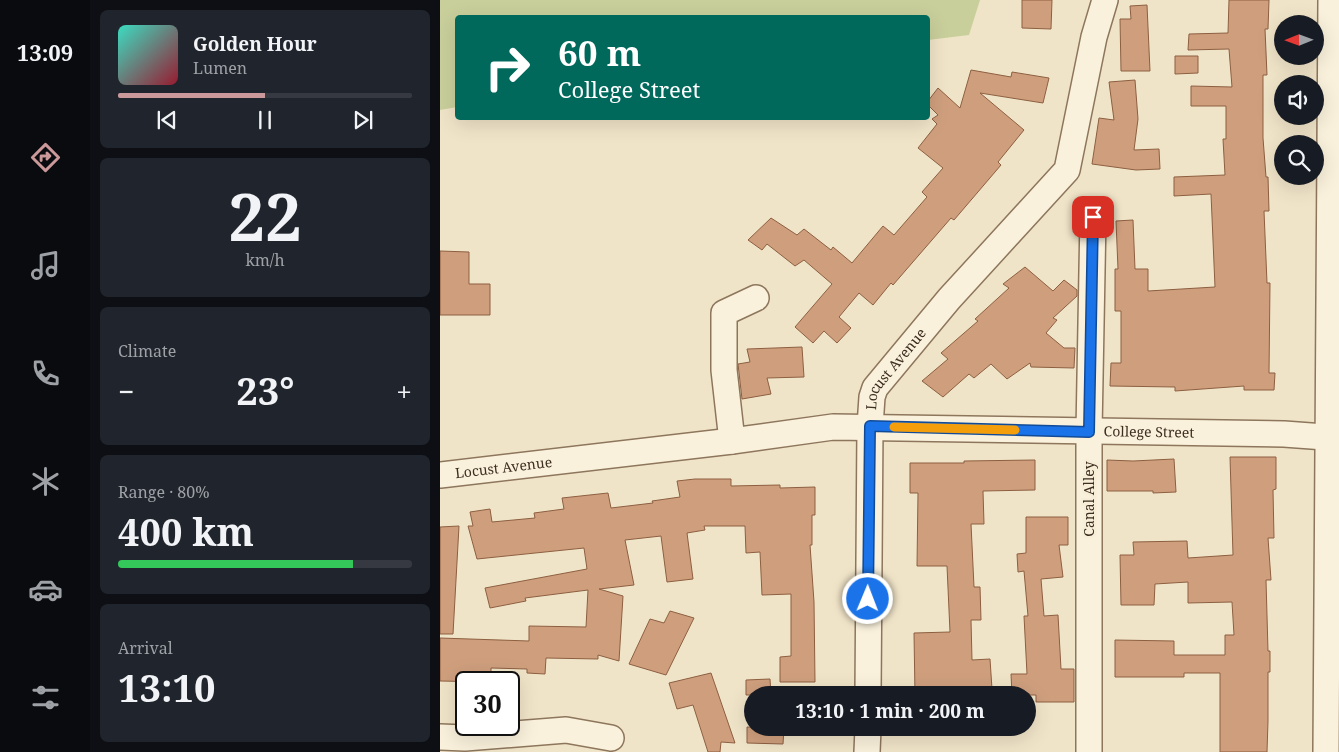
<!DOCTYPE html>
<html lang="en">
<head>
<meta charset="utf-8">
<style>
	:root { --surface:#171b24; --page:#20242c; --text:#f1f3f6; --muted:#9ea1a6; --line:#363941; --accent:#cc999b }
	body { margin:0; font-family:"Noto Serif",serif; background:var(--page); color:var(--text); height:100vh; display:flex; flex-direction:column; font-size:19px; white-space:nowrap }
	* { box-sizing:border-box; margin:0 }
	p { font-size:16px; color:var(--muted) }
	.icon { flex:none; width:28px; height:28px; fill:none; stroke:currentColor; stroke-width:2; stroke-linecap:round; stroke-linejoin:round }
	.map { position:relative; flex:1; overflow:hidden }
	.panel { display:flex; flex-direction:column; gap:10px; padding:10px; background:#0d0f14; width:350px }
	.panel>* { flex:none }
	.guide { position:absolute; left:15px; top:15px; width:475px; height:105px; border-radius:5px; box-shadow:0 5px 20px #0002; background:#00695c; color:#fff; overflow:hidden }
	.needle { width:32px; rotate:269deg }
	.buttons { position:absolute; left:834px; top:15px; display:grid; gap:10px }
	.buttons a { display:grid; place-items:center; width:50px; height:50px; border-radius:50%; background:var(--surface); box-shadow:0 5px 20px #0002; font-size:25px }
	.speed { position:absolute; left:15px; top:671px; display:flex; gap:10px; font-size:25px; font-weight:700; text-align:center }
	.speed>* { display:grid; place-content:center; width:65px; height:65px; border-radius:50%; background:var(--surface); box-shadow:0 5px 20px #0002; line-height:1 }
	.speed .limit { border:2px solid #111; border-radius:8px; background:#fff; color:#111 }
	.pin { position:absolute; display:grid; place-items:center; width:42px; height:42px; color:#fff; margin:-21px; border-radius:10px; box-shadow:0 2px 8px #0006 }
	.me { position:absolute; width:55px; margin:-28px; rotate:1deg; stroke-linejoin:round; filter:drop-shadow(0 0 4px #0008) }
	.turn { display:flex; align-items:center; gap:18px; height:105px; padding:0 20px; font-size:22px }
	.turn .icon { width:65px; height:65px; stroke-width:2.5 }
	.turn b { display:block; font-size:35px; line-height:42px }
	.big { font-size:38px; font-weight:700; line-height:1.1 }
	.panel .tile { flex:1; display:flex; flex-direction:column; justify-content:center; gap:8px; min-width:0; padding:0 18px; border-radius:8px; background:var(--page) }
	.panel .dial { align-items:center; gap:0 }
	.dial b { font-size:65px; line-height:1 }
	.song { display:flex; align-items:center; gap:15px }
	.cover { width:60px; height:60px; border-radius:8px; background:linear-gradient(135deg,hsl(170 70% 55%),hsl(350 70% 35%)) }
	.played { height:5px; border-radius:2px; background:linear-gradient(90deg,var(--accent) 50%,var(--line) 50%) }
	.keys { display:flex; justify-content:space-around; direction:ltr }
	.heat { display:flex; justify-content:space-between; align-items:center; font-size:28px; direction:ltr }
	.charge { height:8px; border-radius:4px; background:linear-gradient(90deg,#34c759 80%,var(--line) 0) }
	.trip { position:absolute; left:304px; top:686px; width:292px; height:50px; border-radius:25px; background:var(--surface); box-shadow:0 5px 20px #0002; font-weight:700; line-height:50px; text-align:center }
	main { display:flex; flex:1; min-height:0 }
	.menu { display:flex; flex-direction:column; width:90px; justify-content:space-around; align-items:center; background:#090b0e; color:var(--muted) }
	.menu .icon { width:35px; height:35px }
	.menu .current { color:var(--accent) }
	.menu b { font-size:22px; color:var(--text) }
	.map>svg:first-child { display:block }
	.green { fill:#c9cf9b }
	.building { fill:#cf9f7d; stroke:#8d5f41 }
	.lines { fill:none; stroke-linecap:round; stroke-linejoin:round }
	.minor-casing { stroke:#8d765c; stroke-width:28 }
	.minor { stroke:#faf1dc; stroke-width:25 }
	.route-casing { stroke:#114b97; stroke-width:12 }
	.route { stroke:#1a73e8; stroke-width:9 }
	.slow { stroke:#f59e0b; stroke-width:9 }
	.labels { text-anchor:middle; stroke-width:5; stroke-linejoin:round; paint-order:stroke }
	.street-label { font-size:14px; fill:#3d2e20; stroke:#f7eed8 }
</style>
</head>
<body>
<main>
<nav class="menu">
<b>13:09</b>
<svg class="icon current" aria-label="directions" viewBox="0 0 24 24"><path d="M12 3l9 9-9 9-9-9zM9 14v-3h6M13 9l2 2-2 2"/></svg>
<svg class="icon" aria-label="music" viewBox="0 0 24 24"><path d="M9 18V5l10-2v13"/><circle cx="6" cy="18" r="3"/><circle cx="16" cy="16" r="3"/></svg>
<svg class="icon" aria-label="phone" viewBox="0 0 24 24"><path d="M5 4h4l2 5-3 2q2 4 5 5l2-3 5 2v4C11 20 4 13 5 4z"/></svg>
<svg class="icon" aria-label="climate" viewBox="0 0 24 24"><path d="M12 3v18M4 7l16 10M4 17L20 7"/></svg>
<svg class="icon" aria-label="car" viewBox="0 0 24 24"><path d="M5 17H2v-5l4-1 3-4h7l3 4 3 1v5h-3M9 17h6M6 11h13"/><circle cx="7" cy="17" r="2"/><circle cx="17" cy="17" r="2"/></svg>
<svg class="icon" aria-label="filters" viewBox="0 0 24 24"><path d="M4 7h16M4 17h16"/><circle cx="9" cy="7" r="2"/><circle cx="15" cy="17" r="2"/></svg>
</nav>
<section class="panel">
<div class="tile">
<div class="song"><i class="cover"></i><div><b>Golden Hour</b><p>Lumen</p></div></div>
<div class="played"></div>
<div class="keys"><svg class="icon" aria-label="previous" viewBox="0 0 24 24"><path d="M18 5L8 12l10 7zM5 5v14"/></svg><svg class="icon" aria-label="pause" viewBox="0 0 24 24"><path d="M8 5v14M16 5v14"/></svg><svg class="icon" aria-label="next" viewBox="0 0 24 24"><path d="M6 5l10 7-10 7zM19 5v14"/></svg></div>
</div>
<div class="tile dial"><b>22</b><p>km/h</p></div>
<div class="tile"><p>Climate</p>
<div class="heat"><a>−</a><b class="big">23°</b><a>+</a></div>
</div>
<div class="tile"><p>Range · 80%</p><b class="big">400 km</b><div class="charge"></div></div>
<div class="tile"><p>Arrival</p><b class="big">13:10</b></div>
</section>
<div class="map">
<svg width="899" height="752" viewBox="0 0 899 752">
	<rect width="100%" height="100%" fill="#f0e4c8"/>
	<path class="green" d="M0,0H540L529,35L488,40V18H18L17,107L0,110Z"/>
	<path class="building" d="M582,0H612L611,29L582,28Z
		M789,0H829L828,29H825L827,75H823V138L826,177H828L829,211H824L827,283H830L829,373H835L834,390H804V386L735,391V387L670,386L671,363H681V311H675V269H678L676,221L693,220L695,269H708V291L775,287L771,194L734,196V177L785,175L783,139H786V106H751V86L792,87L789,49L748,50L749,34L788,33Z
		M707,5L710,71H681L680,19H691L690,6Z
		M735,56H758V73L735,74Z
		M531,70L571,77L572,72L609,78L603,103L540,93L584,130L558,162L561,165L514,220L511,218L453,285L451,283L433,305L419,293L399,317L411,328L397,343L384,331L373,343L355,327L392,284L364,260L355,266L327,244L322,250L308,240L331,218L357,235L364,229L391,250L393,247L412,263L443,226L454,235L487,197L482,192L503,168L478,148L497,124L492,119L498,115L488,105V101L498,88L520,108Z
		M695,80L698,119L694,150L719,149L720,169L696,170L652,164L659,118L674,120L669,82Z
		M0,251L29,252V284H50V315H0Z
		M585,267L613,291L624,280L637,290V296L613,318L617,320L606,333L624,348H635L634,368L591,367L590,363L567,379L551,364L534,378L529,374L503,397L482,381L508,359L501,353L538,321L535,319L569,288L563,284Z
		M362,347L364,377L327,378L331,394L302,399L298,364L310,362L307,349Z
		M790,457H836V489L833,490L834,538H828L831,580H826L828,651H830V672H828V721L827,752H780V673H744V677H675V640L734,641V655H785V635H794L792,602L748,603V582L715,584L714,605H681L680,555H694L693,542L747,541L748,558L793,555Z
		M734,459L736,492L713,493V491H667V460L693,461Z
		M595,460V490L543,491L544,524H531L534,587H540L541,620H531L532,660L550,659L552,689L518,690V695H475L474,633L510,632L507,566H477L478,493H470V463H524V461Z
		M255,479H291V486L340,485V488L375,487V515H372V545H370L374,602L375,682H340V657L351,656V594L322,595L320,552L306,553L305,526H264L265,530L247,533L253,579L227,582L221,536L185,540L194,585L159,589L183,596L179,661L158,655V659L106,658L105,674L87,673V669L51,668V682L0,681V638L89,641V626L146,627L148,590L85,598L86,601L50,608L45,588L147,569L144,548L37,559L28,526H33L30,512L50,509L52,522L95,518L94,513L124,509L122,498L168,493L171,508L213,503L212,501L240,497L237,481Z
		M586,517H628V545H619L623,577L601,579L604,616L618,615L621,669H634V702H596V695H572L571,674H587L584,616H588L584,571L578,572L577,554L586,553Z
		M19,526L13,634H0V527Z
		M230,611L254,618L226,675L189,664L210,619L224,623Z
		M271,673L295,743L281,742L280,752H268L253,705L237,709L229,683Z
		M330,679L331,695H306V680Z
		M307,727L344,728L343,744L307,743Z"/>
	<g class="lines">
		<g class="minor-casing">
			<g id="minor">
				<path d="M292,441L284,370V313L316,298"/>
				<path id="s1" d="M0,475L292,441L393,427L844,434L899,438"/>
				<path id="s2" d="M428,695L430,426L432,397L435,388L509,299L627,170L654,37L665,0"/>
				<path d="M0,737L25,738L126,730L171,738"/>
				<path d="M427,752L428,728"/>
				<path d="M649,752V431L653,217"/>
				<path d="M886,752L891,0"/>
			</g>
		</g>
		<use href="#minor" class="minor"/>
	</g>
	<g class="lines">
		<g class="route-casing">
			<path id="route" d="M428,599L430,426L649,432L653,217"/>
		</g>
		<use href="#route" class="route"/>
		<path class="slow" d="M454,427L575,430"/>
	</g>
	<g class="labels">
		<g class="street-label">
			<text dy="5" stroke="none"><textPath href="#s2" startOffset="334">Locust Avenue</textPath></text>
			<text dy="5" stroke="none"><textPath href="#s1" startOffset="712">College Street</textPath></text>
			<text dy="5" stroke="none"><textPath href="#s1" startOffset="64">Locust Avenue</textPath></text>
			<text transform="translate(649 499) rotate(-90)" y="5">Canal Alley</text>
		</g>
	</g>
</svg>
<div class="buttons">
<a><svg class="needle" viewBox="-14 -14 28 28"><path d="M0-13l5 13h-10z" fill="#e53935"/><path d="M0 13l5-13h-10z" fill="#9ea1a6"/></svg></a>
<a><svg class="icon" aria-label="sound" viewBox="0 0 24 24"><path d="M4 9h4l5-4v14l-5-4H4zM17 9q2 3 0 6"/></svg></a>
<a><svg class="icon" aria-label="search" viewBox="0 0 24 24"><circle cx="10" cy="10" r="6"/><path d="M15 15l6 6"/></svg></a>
</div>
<div class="speed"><div class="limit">30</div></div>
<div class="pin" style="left:653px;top:217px;background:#d93025"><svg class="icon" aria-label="arrive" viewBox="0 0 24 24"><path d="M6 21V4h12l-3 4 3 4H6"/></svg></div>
<svg class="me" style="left:428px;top:599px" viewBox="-20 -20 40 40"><circle r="17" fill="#1a73e8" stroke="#fff" stroke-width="3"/><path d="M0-11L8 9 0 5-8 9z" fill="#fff"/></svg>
<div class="trip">13:10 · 1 min · 200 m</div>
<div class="guide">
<div class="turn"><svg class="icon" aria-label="right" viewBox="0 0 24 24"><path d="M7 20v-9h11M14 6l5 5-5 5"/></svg><div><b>60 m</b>College Street</div></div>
</div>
</div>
</main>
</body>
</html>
